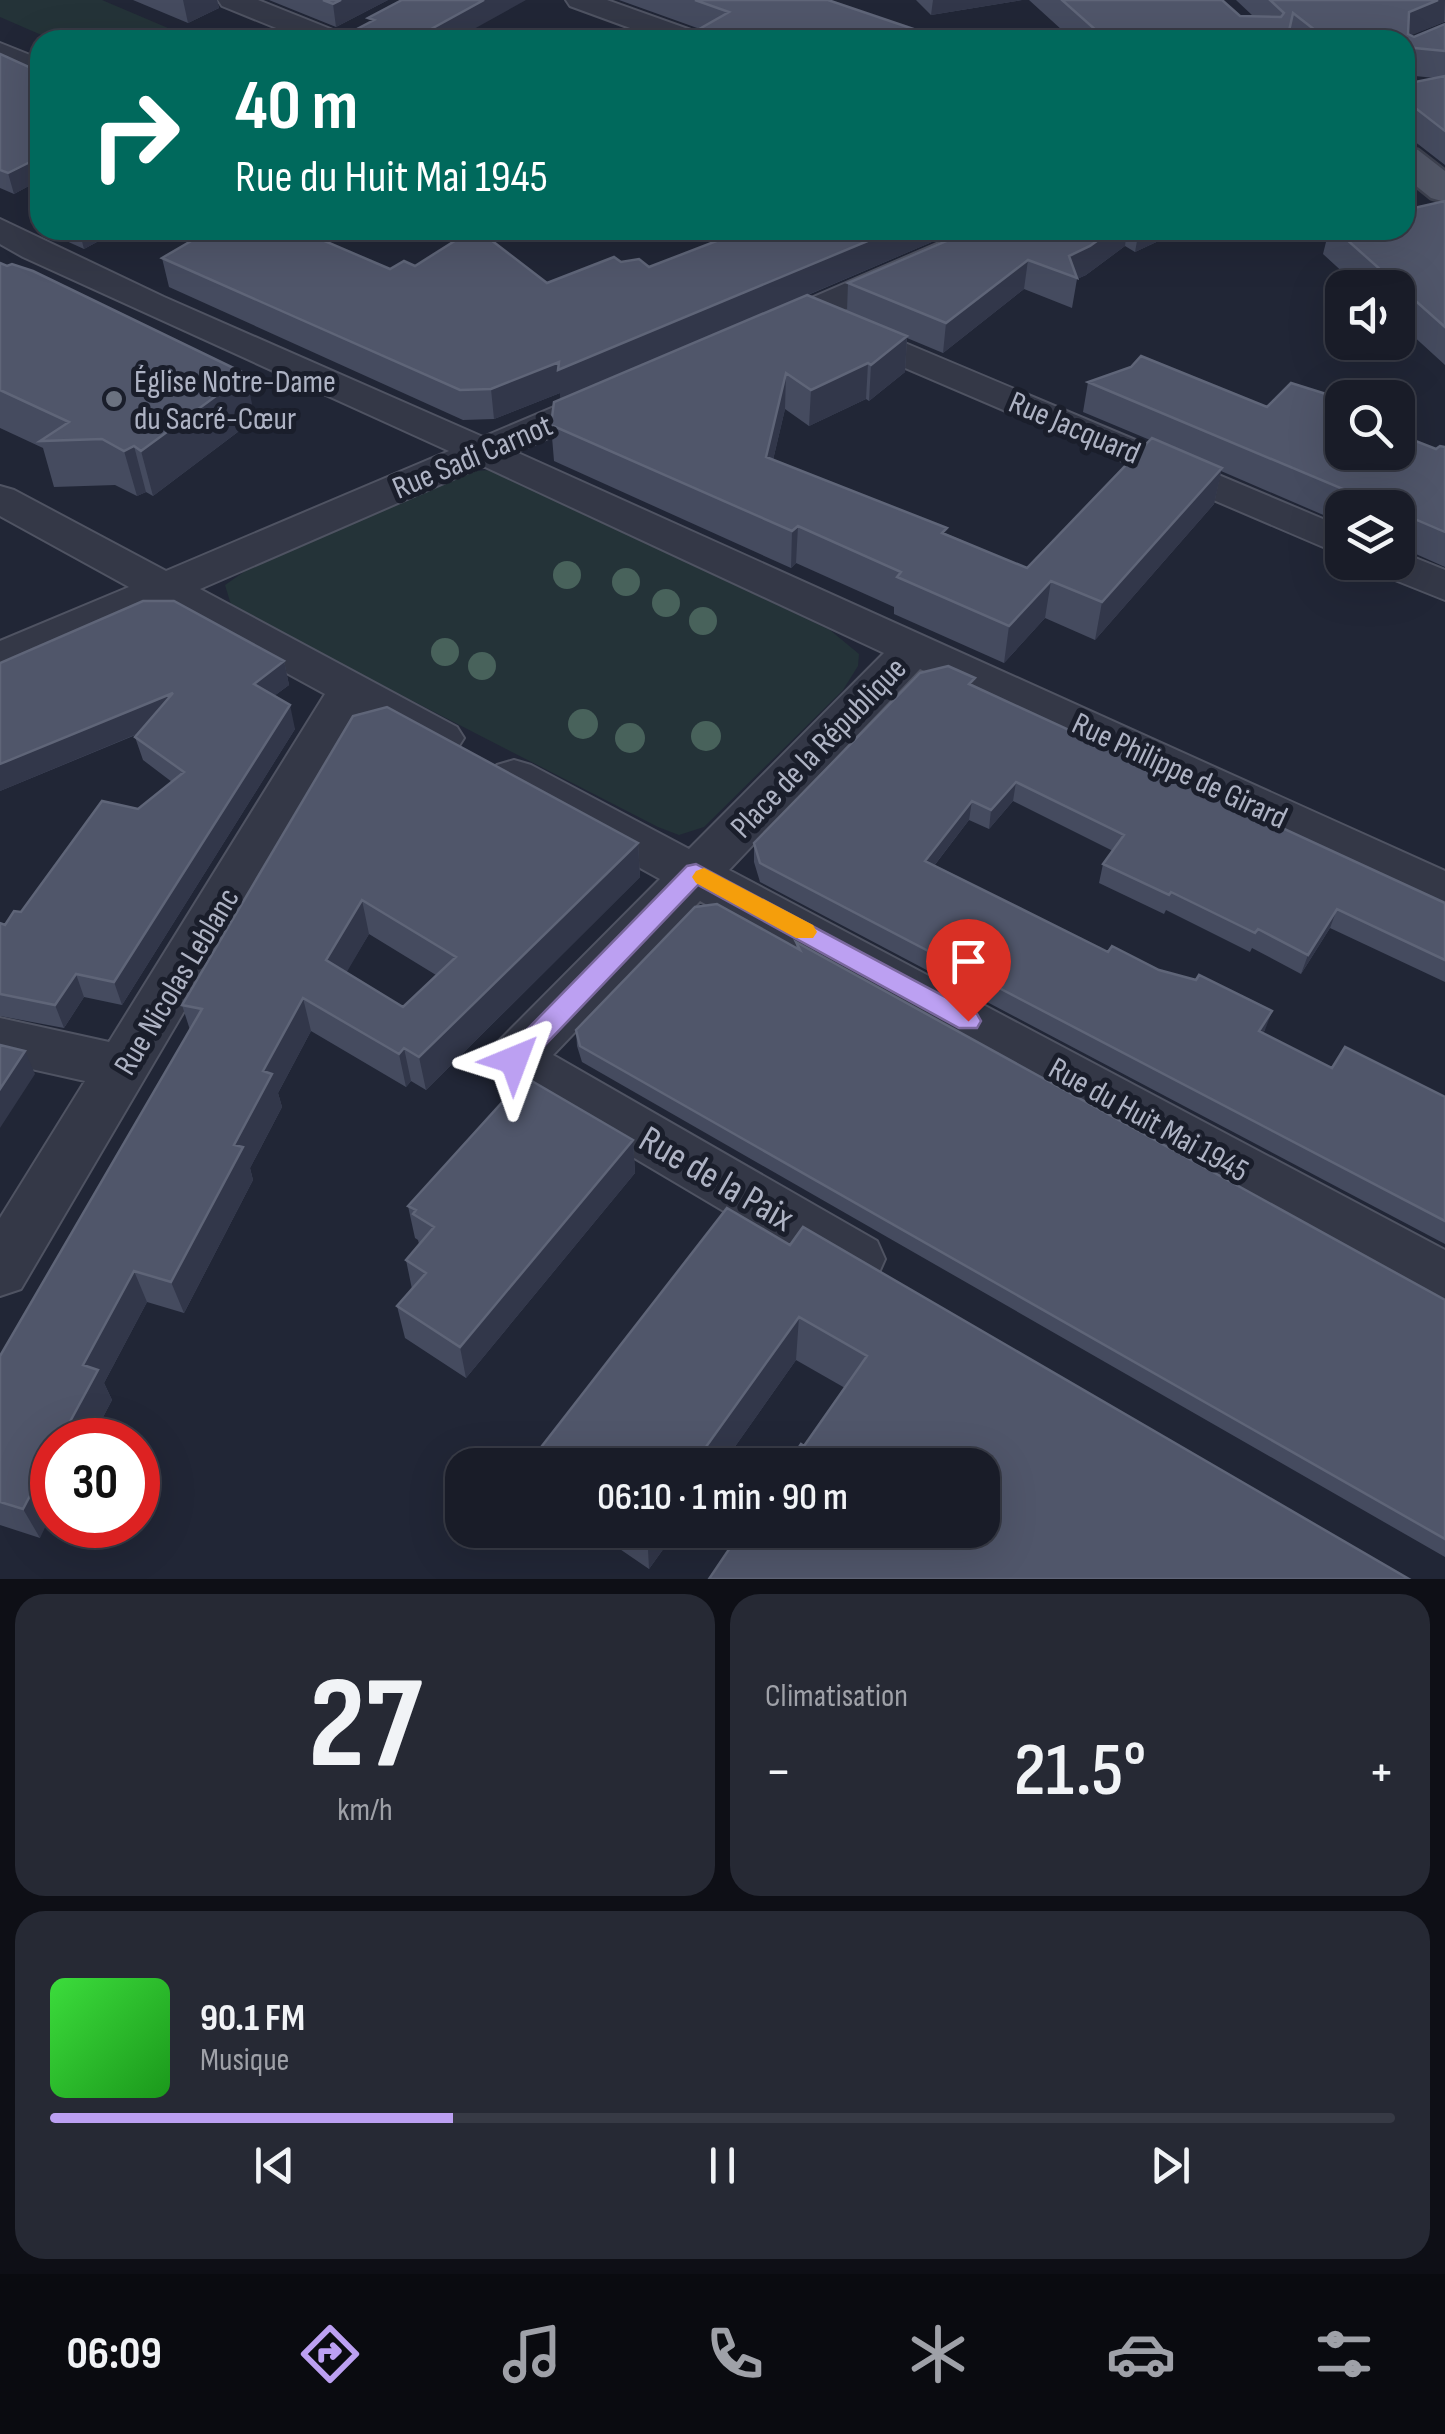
<!DOCTYPE html>
<html lang="fr">
<head>
<meta charset="utf-8">
<style>
	:root { --surface:#191c28; --page:#262934; --text:#f1f3f6; --muted:#9fa1a8; --line:#373a45; --accent:#bca0f2 }
	body { margin:0; font-family:"Sofia Sans Condensed",sans-serif; background:var(--page); color:var(--text); height:100vh; display:flex; flex-direction:column; font-size:38px; white-space:nowrap }
	* { box-sizing:border-box; margin:0 }
	p { font-size:32px; color:var(--muted) }
	.icon { flex:none; width:55px; height:55px; fill:none; stroke:currentColor; stroke-width:2; stroke-linecap:round; stroke-linejoin:round }
	.map { position:relative; height:1579px; overflow:hidden }
	.sheet { display:flex; flex-direction:column; gap:15px; padding:15px; background:#0e0f16; flex:1 }
	.sheet>* { flex:none }
	.hud { position:absolute; left:30px; top:30px; width:1385px; height:210px; border-radius:30px; box-shadow:0 10px 40px #0002,0 0 0 2px var(--line); background:#00695c; color:#fff; overflow:hidden }
	.buttons { position:absolute; left:1325px; top:270px; display:grid; gap:20px }
	.buttons a { display:grid; place-items:center; width:90px; height:90px; border-radius:20px; background:var(--surface); box-shadow:0 10px 40px #0002,0 0 0 2px var(--line); font-size:50px }
	.speed { position:absolute; left:30px; top:1418px; display:flex; gap:20px; font-size:50px; font-weight:700; text-align:center }
	.speed>* { display:grid; place-content:center; width:130px; height:130px; border-radius:50%; background:var(--surface); box-shadow:0 10px 40px #0002,0 0 0 2px var(--line); line-height:1 }
	.speed .limit { border:15px solid #d22; background:#fff; color:#111 }
	.pin { position:absolute; display:grid; place-items:center; width:85px; height:85px; color:#fff; margin:-102px -42px; border-radius:50% 50% 50% 0; rotate:-45deg; box-shadow:0 0 10px #0007 }
	.pin .icon { rotate:45deg }
	.me { position:absolute; width:110px; margin:-55px; rotate:44deg; stroke-linejoin:round; filter:drop-shadow(0 0 8px #0008) }
	.turn { display:flex; align-items:center; gap:35px; height:210px; padding:0 40px; font-size:45px }
	.turn .icon { width:130px; height:130px; stroke-width:2.5 }
	.turn b { display:block; font-size:70px; line-height:85px }
	.big { font-size:75px; font-weight:600; line-height:1.1 }
	.sheet .widget { flex:1; display:flex; flex-direction:column; justify-content:center; gap:15px; min-width:0; padding:0 35px; border-radius:30px; background:var(--page) }
	.sheet .dial { align-items:center; gap:0 }
	.dial b { font-size:130px; line-height:1 }
	.song { display:flex; align-items:center; gap:30px }
	.cover { width:120px; height:120px; border-radius:15px; background:linear-gradient(135deg,hsl(120 70% 55%),hsl(120 70% 35%)) }
	.played { height:10px; border-radius:5px; background:linear-gradient(90deg,var(--accent) 30%,var(--line) 30%) }
	.keys { display:flex; justify-content:space-around; direction:ltr }
	.heat { display:flex; justify-content:space-between; align-items:center; font-size:55px; direction:ltr }
	.sheet .tiles { flex:1; display:grid; gap:15px; grid-template-columns:1fr 1fr }
	.widget:last-child { grid-column:span 2 }
	.trip { position:absolute; left:445px; top:1448px; width:555px; height:100px; border-radius:30px; background:var(--surface); box-shadow:0 10px 40px #0002,0 0 0 2px var(--line); font-weight:600; line-height:100px; text-align:center }
	.menu { display:flex; height:160px; justify-content:space-around; align-items:center; background:#0a0b10; color:var(--muted) }
	.menu .icon { width:70px; height:70px }
	.menu .on { color:var(--accent) }
	.menu b { font-size:45px; color:var(--text) }
	.map>svg:first-child { display:block }
	.green { fill:#243338 }
	.lines { fill:none; stroke-linecap:round; stroke-linejoin:round }
	.minor-casing { stroke:#4f5362; stroke-width:4 }
	.major-casing { stroke:#3e4250; stroke-width:5 }
	.minor { fill:#343847; fill-rule:evenodd }
	.major { fill:#525767; fill-rule:evenodd }
	.tree { fill:#48625b }
	.wall { fill:#454b5f; fill-rule:evenodd }
	.shaded-wall { fill:#32374a }
	.building { fill:#50566a; stroke:#5f6578; stroke-width:2.5; fill-rule:evenodd }
	.route { fill:#bca0f2; stroke:#7a689d; stroke-width:2.5 }
	.slow { fill:#f59e0b }
	.worship-dot { fill:#6b7280; stroke:#1a1e2b; stroke-width:4 }
	.labels { text-anchor:middle; stroke-width:10; stroke-linejoin:round; paint-order:stroke }
	.poi-label { font-size:32px; fill:#aeb3c4; stroke:#1a1e2b; text-anchor:start }
	.street-label { font-size:32px; fill:#aeb3c4; stroke:#1a1e2b }
	.near-street-label { font-size:38px; fill:#aeb3c4; stroke:#1a1e2b }
</style>
</head>
<body>
<div class="map">
<svg width="1445" height="1579" viewBox="0 0 1445 1579">
	<rect width="100%" height="100%" fill="#212636"/>
	<path class="green" d="M0,0H102L168,28L140,40H53L0,17Z
		M493,470L830,630L859,654L858,666L843,690L704,827L679,835L658,827L232,608L225,585L248,569L473,471Z"/>
	<g class="lines">
		<g class="minor-casing">
			<path id="minor" d="M218,0H258L343,34L347,40H306L222,6Z
				M566,0H607L702,34L706,40H663L570,6Z
				M0,43L40,59V79L0,63Z
				M0,219L164,297L483,437L594,390L608,387L622,390L627,398L622,406L516,452L1445,871V911L920,669L729,870L1445,1250V1306L1424,1299L700,901L553,1055L877,1241L885,1259L877,1277L856,1285L835,1277L496,1076L488,1060L496,1044L660,879L497,789L490,777L497,765L514,760L531,765L689,849L884,653L483,466L200,589L457,727L464,738L457,749C423,759 388,730 359,713L21,1289L0,1296V1218L85,1081L0,1062V1018L109,1042L325,694L162,605L0,673V641L129,587L0,516V486L14,490L166,571L449,451L23,257L0,244Z
				M969,230H1015L1010,237L784,337L771,340L758,337L753,329L758,321Z
				M848,319L1342,527V555L835,338L830,330L835,322Z
				M1398,551L1445,570V600L1375,572L1369,562H1398Z"/>
		</g>
		<g class="major-casing">
			<path id="major" d="M1405,147L1418,150L1445,171V202L1431,198L1405,177Z"/>
		</g>
		<use href="#minor" class="minor"/>
		<use href="#major" class="major"/>
	</g>
	<g class="tree">
		<circle cx="567" cy="575" r="14"/>
		<circle cx="626" cy="582" r="14"/>
		<circle cx="666" cy="603" r="14"/>
		<circle cx="703" cy="621" r="14"/>
		<circle cx="445" cy="652" r="14"/>
		<circle cx="482" cy="666" r="14"/>
		<circle cx="583" cy="724" r="15"/>
		<circle cx="706" cy="736" r="15"/>
		<circle cx="630" cy="738" r="15"/>
	</g>
	<path class="wall" d="M133,0H217L219,8L188,23Z
		M269,0H388L336,27Z
		M619,0H828L943,40H680L700,29Z
		M916,0H1022L931,15Z
		M1029,0H1222L1240,16H1253L1236,0H1445V22H1444L1411,35L1414,37L1445,24V165L1405,134V84L1435,78L1405,75V40H1073Z
		M0,54L40,72V229L34,209L38,181L14,194L0,188Z
		M1445,201V365L1398,322V288H1360L1323,254L1329,230H1405Z
		M42,230H119L84,249Z
		M733,230H960L808,295L847,311L848,283L972,230H1182L1135,252L1125,246L1086,275L1077,279L1072,308L1024,289L943,353L907,338L905,372L869,401L866,399L809,426L785,409L773,460L1027,568L1150,440L1083,412L1088,382L1342,452L1436,449L1445,447V567L1398,546V508H1342V523L1221,471L1214,504L1095,640L1045,618L1004,663L894,614V607L796,563L791,568L554,461L551,425L560,400V393L494,419L463,420L169,287L162,258L390,269L415,266L547,283L621,262L649,267L733,235Z
		M0,263L255,419L153,496L146,492L137,496L115,485L54,487L43,448L0,428Z
		M284,661L289,685L274,696L295,729L122,1005L84,997L64,1028L0,1016V923L5,925L21,912L172,782L143,760L135,737L138,734L0,791V663Z
		M974,687L1445,903V982L1330,928L1301,974L1252,948L1250,952L1166,910L1164,914L1099,883L1103,864L1113,851L1013,801L989,829L969,820L934,866L1265,1030L1263,1033L1332,1068L1445,1097V1244L760,882L754,862V843Z
		M353,716L638,843L640,877L426,1090L411,1081L406,1087L311,1031L278,1093L282,1107L250,1168L253,1180L184,1313L147,1302L104,1383L112,1400L91,1440H52L40,1538L0,1525V1356L190,1030L182,1005ZM369,934L436,975L403,1007L346,972Z
		M796,942L1445,1300V1557L582,1062L577,1046L576,1030L796,947Z
		M633,1140L635,1173L466,1378L405,1338L397,1306L412,1289L406,1260L419,1244L418,1240L415,1238L408,1206Z
		M790,1245L1409,1579L804,1446L845,1388L796,1360L722,1465H537L535,1455Z
		M592,1530H677L649,1569Z"/>
	<path class="shaded-wall" d="M183,0H217L219,8L188,23Z
		M341,0H388L336,27L333,4Z
		M484,0H526L454,40H411Z
		M933,0H1022L931,15Z
		M1438,0H1445L1444,22L1402,39L1409,12Z
		M40,157V180L14,194L8,173Z
		M79,230H119L84,249Z
		M451,230H469L452,236Z
		M894,230H960L560,400V393L494,419L491,389Z
		M1112,230H1127L1125,246L1086,275L1077,279L1069,256Z
		M1139,230H1182L1135,252Z
		M1028,260L1024,289L943,353L946,323Z
		M907,336L905,372L869,401L871,365Z
		M868,363L866,399L809,426L811,390Z
		M786,373L785,409L765,494L766,457Z
		M246,374L255,419L153,496L141,451Z
		M134,446L146,492L137,496L124,451Z
		M1222,468L1214,504L1095,640L1102,602Z
		M798,526L796,563L791,568L792,531Z
		M1051,581L1045,618L1004,663L1009,626Z
		M284,661L289,685L259,707L254,684Z
		M173,693L180,716L0,791V764Z
		M290,705L295,729L122,1005L114,982Z
		M1016,782L1013,801L989,829L991,810Z
		M972,801L969,820L923,880L925,861Z
		M638,843L640,877L426,1090L419,1057Z
		M362,900L369,934L334,994L326,960Z
		M1337,909L1330,928L1301,974L1308,955Z
		M76,974L84,997L64,1028L55,1005Z
		M303,998L311,1031L278,1093L282,1107L250,1168L253,1180L184,1313L171,1282L234,1145L263,1071Z
		M1272,1011L1265,1030L1253,1049L1259,1031Z
		M404,1048L411,1081L406,1087L399,1054Z
		M25,1051L35,1074L0,1128V1089Z
		M633,1140L635,1173L466,1378L460,1347Z
		M134,1271L147,1302L104,1383L112,1400L91,1440H60L83,1365Z
		M799,1317L796,1360L722,1465H693Z
		M52,1454V1513L40,1538L23,1509Z
		M647,1530H677L649,1569Z"/>
	<path class="building" d="M323,0H341L333,4Z
		M402,0H484L411,40H336L374,20L368,18Z
		M695,0H828L943,39L809,40L794,34L785,40H680L729,12Z
		M1062,0H1222L1240,16L1281,17L1284,13L1270,0H1438L1409,12L1408,34L1414,37L1445,24V51L1405,47V40H1350L1324,37L1293,13L1287,40H1107Z
		M0,54L40,72V157L8,173L0,170Z
		M1445,76V131L1405,100V84Z
		M40,170V211L34,209Z
		M1445,201V327L1336,230H1405V210Z
		M210,230H299L390,269L404,261L415,266L472,230H478L547,283L614,257L621,262L639,259L649,267L745,230H894L558,370L559,362L491,389L460,390L162,258Z
		M972,230H1112L1090,246L1069,256L1077,278L1028,260L946,323L848,283Z
		M0,263L7,266L12,264L33,271L246,374L141,451L134,446L124,451L102,439L40,441L69,422L0,390Z
		M807,295L907,336L871,365L868,363L811,390L786,373L766,457L947,528L942,533L1027,568L1152,438L1222,468L1102,602L1051,581L1009,626L897,577L901,572L798,526L792,531L551,425L554,402Z
		M1141,356L1267,407L1291,383L1342,399V452H1398V434L1436,449L1440,446L1445,447V532L1398,512V508H1388L1088,382L1131,367Z
		M143,601H174L284,661L254,684L290,705L114,982L76,974L55,1005L0,994V923L5,925L14,911L21,912L102,801L138,809L184,772L135,737L173,693L0,764V663Z
		M948,666L975,678L969,684L1445,903V960L1337,909L1308,955L1258,929L1255,933L1171,892L1169,895L1103,864L1124,835L1016,782L991,810L972,801L925,861L1108,952L1112,946L1159,970L1196,980L1199,975L1272,1011L1259,1031L1332,1068L1345,1047L1445,1097V1221L760,863L754,843L920,673Z
		M387,707L638,843L419,1057L404,1048L399,1054L303,998L263,1071L272,1074L234,1145L243,1147L171,1282L134,1271L83,1365L98,1370L60,1440H52V1454L23,1509L0,1502V1356L202,1009L182,1005L353,716ZM362,900L456,957L403,1007L326,960Z
		M717,904L800,950L796,942L1445,1300V1539L580,1046L576,1030L695,907Z
		M0,1045L25,1051L0,1089Z
		M525,1077L633,1140L460,1347L397,1306L426,1273L406,1260L434,1227L413,1214L416,1210L408,1206Z
		M727,1208L790,1245L803,1227L1409,1579H709L742,1530H982V1465H787L801,1444L804,1446L867,1356L799,1317L693,1465H550L535,1455Z"/>
	<path class="route" d="M696,864L977,1014L981,1021L977,1028H959L698,885L524,1067L514,1070L505,1067L502,1060L505,1052L687,866Z"/>
	<path class="slow" d="M704,868L813,925L817,932L813,938H796L696,883L692,877L696,871Z"/>
	<circle class="worship-dot" cx="114" cy="399" r="10"/>
	<g class="labels">
		<g class="poi-label">
			<text x="134" y="392">Église Notre-Dame<tspan x="134" dy="37">du Sacré-Cœur</tspan></text>
		</g>
		<g class="street-label">
			<text transform="translate(1075 427) rotate(23)" y="11">Rue Jacquard</text>
			<text transform="translate(472 456) rotate(-23)" y="11">Rue Sadi Carnot</text>
			<text transform="translate(818 747) rotate(-46)" y="11">Place de la République</text>
			<text transform="translate(1180 770) rotate(25)" y="11">Rue Philippe de Girard</text>
			<text transform="translate(176 981) rotate(-59)" y="11">Rue Nicolas Leblanc</text>
			<text transform="translate(1149 1119) rotate(29)" y="11">Rue du Huit Mai 1945</text>
		</g>
		<g class="near-street-label">
			<text transform="translate(717 1178) rotate(30)" y="13">Rue de la Paix</text>
		</g>
	</g>
</svg>
<div class="buttons">
<a><svg class="icon" aria-label="sound" viewBox="0 0 24 24"><path d="M4 9h4l5-4v14l-5-4H4zM17 9q2 3 0 6"/></svg></a>
<a><svg class="icon" aria-label="search" viewBox="0 0 24 24"><circle cx="10" cy="10" r="6"/><path d="M15 15l6 6"/></svg></a>
<a><svg class="icon" aria-label="layers" viewBox="0 0 24 24"><path d="M12 4l9 5-9 5-9-5zM3 14l9 5 9-5"/></svg></a>
</div>
<div class="speed"><div class="limit">30</div></div>
<div class="pin" style="left:968px;top:1021px;background:#d93025"><svg class="icon" aria-label="arrive" viewBox="0 0 24 24"><path d="M6 21V4h12l-3 4 3 4H6"/></svg></div>
<svg class="me" style="left:514px;top:1060px" viewBox="-20 -20 40 40"><path d="M0-17L14 15 0 8-14 15z" fill="#bca0f2" stroke="#fff" stroke-width="4"/></svg>
<div class="trip">06:10 · 1 min · 90 m</div>
<div class="hud">
<div class="turn"><svg class="icon" aria-label="right" viewBox="0 0 24 24"><path d="M7 20v-9h11M14 6l5 5-5 5"/></svg><div><b>40 m</b>Rue du Huit Mai 1945</div></div>
</div>
</div>
<section class="sheet">
<div class="tiles">
<div class="widget dial"><b>27</b><p>km/h</p></div>
<div class="widget"><p>Climatisation</p>
<div class="heat"><a>−</a><b class="big">21.5°</b><a>+</a></div>
</div>
<div class="widget">
<div class="song"><i class="cover"></i><div><b>90.1 FM</b><p>Musique</p></div></div>
<div class="played"></div>
<div class="keys"><svg class="icon" aria-label="previous" viewBox="0 0 24 24"><path d="M18 5L8 12l10 7zM5 5v14"/></svg><svg class="icon" aria-label="pause" viewBox="0 0 24 24"><path d="M8 5v14M16 5v14"/></svg><svg class="icon" aria-label="next" viewBox="0 0 24 24"><path d="M6 5l10 7-10 7zM19 5v14"/></svg></div>
</div>
</div>
</section>
<nav class="menu">
<b>06:09</b>
<svg class="icon on" aria-label="directions" viewBox="0 0 24 24"><path d="M12 3l9 9-9 9-9-9zM9 14v-3h6M13 9l2 2-2 2"/></svg>
<svg class="icon" aria-label="music" viewBox="0 0 24 24"><path d="M9 18V5l10-2v13"/><circle cx="6" cy="18" r="3"/><circle cx="16" cy="16" r="3"/></svg>
<svg class="icon" aria-label="phone" viewBox="0 0 24 24"><path d="M5 4h4l2 5-3 2q2 4 5 5l2-3 5 2v4C11 20 4 13 5 4z"/></svg>
<svg class="icon" aria-label="climate" viewBox="0 0 24 24"><path d="M12 3v18M4 7l16 10M4 17L20 7"/></svg>
<svg class="icon" aria-label="car" viewBox="0 0 24 24"><path d="M5 17H2v-5l4-1 3-4h7l3 4 3 1v5h-3M9 17h6M6 11h13"/><circle cx="7" cy="17" r="2"/><circle cx="17" cy="17" r="2"/></svg>
<svg class="icon" aria-label="filters" viewBox="0 0 24 24"><path d="M4 7h16M4 17h16"/><circle cx="9" cy="7" r="2"/><circle cx="15" cy="17" r="2"/></svg>
</nav>
</body>
</html>
